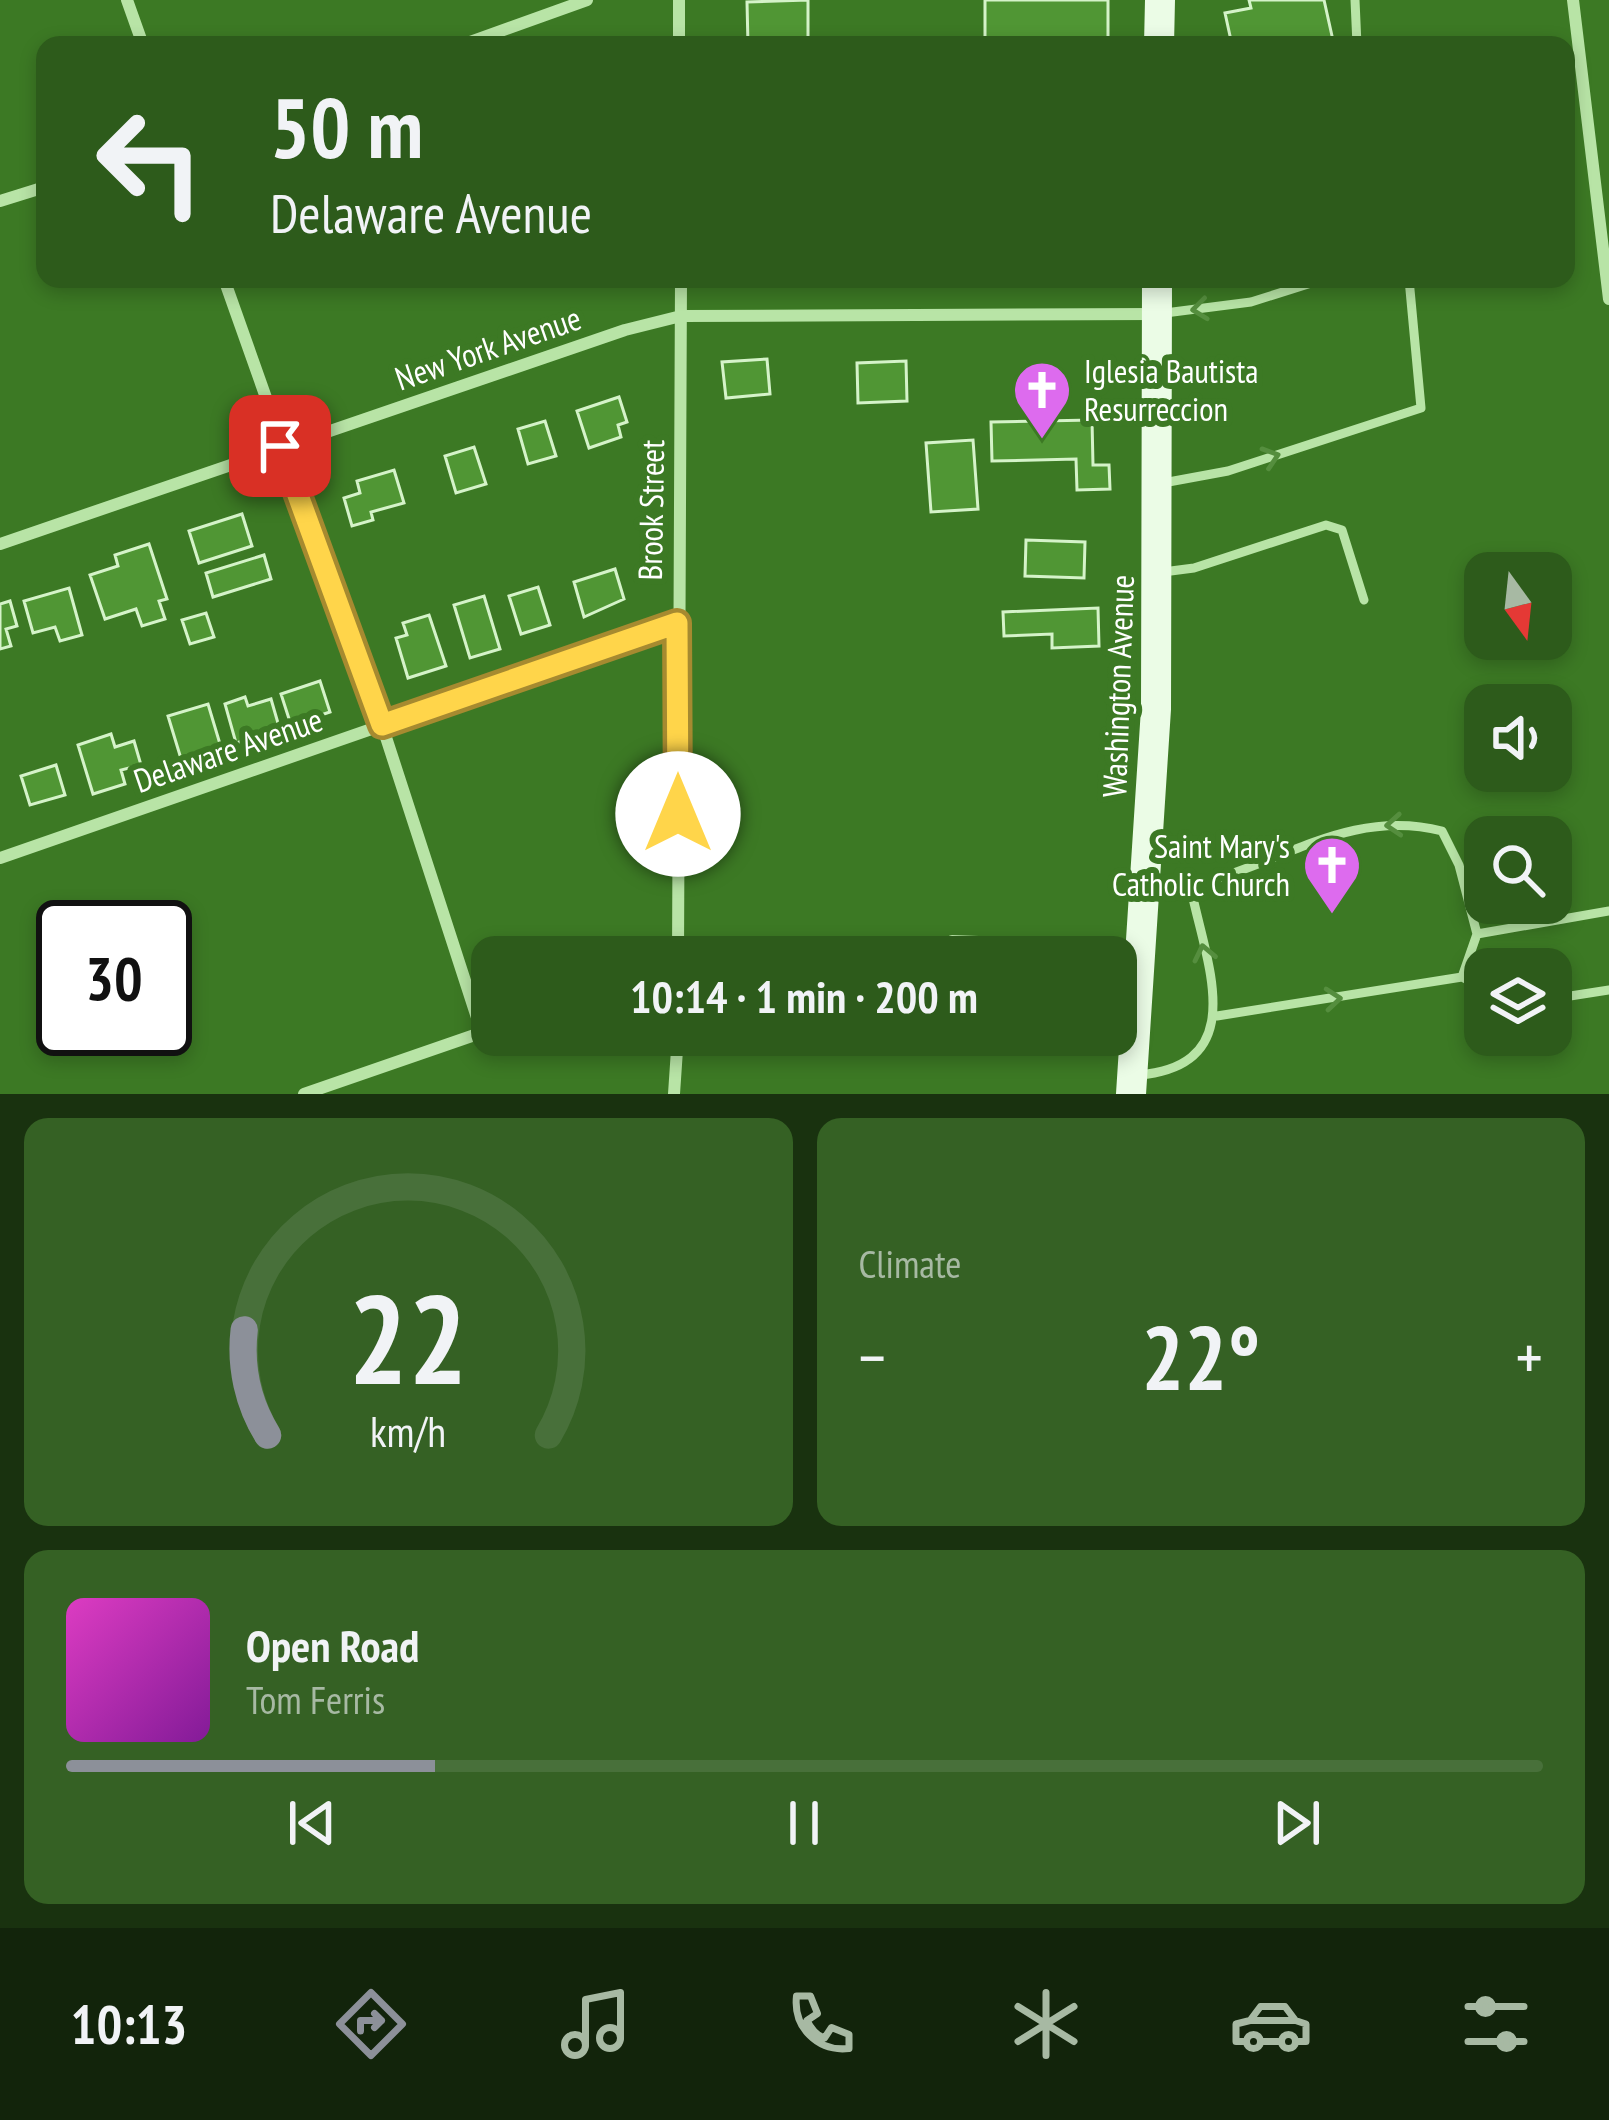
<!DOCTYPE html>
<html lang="en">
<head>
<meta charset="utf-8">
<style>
	:root { --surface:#2d5b1b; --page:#356124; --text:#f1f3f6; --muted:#a7b9a3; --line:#48703a; --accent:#8c9099 }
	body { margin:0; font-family:"PT Sans Narrow",sans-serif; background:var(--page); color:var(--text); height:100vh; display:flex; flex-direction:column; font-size:45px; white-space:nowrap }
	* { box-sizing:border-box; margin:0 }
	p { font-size:39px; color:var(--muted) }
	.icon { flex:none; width:66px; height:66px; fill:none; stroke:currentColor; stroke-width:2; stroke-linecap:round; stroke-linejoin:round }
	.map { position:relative; height:1094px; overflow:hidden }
	.panel { display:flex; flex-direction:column; gap:24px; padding:24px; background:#19320f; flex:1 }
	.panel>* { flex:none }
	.top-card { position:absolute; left:36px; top:36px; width:1539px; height:252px; border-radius:24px; box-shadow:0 6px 18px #0003; background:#2d5b1b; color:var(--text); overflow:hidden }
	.needle { width:78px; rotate:165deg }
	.tools { position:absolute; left:1464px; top:552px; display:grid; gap:24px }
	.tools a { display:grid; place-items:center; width:108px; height:108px; border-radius:24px; background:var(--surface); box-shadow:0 6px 18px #0003; font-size:60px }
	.speed { position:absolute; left:36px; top:900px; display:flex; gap:24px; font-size:60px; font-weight:700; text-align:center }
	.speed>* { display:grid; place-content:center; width:156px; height:156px; border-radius:50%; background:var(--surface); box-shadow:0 6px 18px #0003; line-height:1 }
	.speed .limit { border:6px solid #111; border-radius:18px; background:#fff; color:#111 }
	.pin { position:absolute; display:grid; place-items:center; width:102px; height:102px; color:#fff; margin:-51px; border-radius:24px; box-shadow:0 6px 18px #0006 }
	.me { position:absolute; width:132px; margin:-66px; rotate:0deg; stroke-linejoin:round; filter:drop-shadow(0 0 9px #0008) }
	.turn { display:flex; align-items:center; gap:42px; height:252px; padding:0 36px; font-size:54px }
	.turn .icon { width:156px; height:156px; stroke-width:2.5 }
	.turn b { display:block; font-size:84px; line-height:102px }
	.big { font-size:90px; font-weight:600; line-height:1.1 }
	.panel .tile { flex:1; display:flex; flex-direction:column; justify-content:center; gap:18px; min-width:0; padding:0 42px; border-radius:24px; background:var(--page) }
	.panel .dial { align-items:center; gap:0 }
	.dial svg { height:312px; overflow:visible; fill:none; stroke:var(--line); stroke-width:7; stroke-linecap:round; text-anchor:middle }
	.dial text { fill:var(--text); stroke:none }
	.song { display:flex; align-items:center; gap:36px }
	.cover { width:144px; height:144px; border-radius:18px; background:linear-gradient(135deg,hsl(310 70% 55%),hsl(290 70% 35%)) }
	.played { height:12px; border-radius:6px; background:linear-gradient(90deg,var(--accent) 25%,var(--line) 25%) }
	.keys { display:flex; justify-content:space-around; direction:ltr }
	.heat { display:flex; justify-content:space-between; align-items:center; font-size:66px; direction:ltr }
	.panel .tiles { flex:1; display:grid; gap:24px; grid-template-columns:1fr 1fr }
	.tile:last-child { grid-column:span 2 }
	.trip { position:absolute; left:471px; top:936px; width:666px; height:120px; border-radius:24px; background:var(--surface); box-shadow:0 6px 18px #0003; font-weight:600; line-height:120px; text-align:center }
	.tabs { display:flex; height:192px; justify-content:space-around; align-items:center; background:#12240b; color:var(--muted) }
	.tabs .icon { width:84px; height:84px }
	.tabs .selected { color:var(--accent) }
	.tabs b { font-size:54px; color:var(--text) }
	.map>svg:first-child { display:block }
	.building { fill:#509634; stroke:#d5f3c9; stroke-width:3 }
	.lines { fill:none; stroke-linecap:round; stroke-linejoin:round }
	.service { stroke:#b8e4a6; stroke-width:9 }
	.minor { stroke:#b8e4a6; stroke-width:12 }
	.primary { stroke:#ebfce6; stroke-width:30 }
	.oneway { stroke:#558e3e }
	.route-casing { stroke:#a68a30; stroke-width:30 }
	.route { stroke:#ffd54a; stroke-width:21 }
	.labels { text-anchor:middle; stroke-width:12; stroke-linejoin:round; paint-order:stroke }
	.street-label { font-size:33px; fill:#fff; stroke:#3c7924 }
	.poi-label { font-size:33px; fill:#fff; stroke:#3c7924; text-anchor:start }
</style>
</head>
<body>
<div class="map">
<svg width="1609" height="1094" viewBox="0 0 1609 1094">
	<rect width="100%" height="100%" fill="#3c7924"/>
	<path class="building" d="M808,0V45H748L747,2Z
		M985,0H1108V45H985Z
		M1249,0H1324L1334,45H1232L1225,13L1251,8Z
		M767,359L770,394L726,398L722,362Z
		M906,361L907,401L858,403L857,363Z
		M619,397L627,422L618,425L621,437L589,448L577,411Z
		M1092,420L1093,465H1109L1110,489L1077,490L1076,459L992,461L991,422Z
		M545,421L556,456L528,464L518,429Z
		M973,440L978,509L931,512L926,443Z
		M474,447L486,484L456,493L445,456Z
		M394,470L404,503L371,512L373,520L352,526L344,498L360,493L357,481Z
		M242,514L252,546L199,563L189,531Z
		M1026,540L1085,542L1084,578L1025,576Z
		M149,544L167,599L159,601L165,619L142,626L136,609L105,619L90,575L118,566L115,555Z
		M264,555L271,579L213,597L206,573Z
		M615,569L624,599L584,617L574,582Z
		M538,587L550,625L521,634L509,596Z
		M69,588L82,635L60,641L55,627L33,633L24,601Z
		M484,596L500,649L470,658L454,605Z
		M10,601L17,626L6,629L11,646L0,649V604Z
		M1098,608L1099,646L1052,648V634L1004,636L1003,612Z
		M206,613L214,637L190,644L182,620Z
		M429,615L446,666L408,678L396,638L407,635L403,623Z
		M320,681L330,712L291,725L281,694Z
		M245,697L248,706L271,699L280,730L236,743L225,704Z
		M208,704L220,744L182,762L168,716Z
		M111,734L115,747L134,741L141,765L121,770L125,784L93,794L78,745Z
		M56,765L65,795L30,805L21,776Z"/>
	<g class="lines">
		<path class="service" d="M1355,0L1357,45
			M1165,313L1251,302L1324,279
			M1163,483L1228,471L1421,408L1409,279
			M1163,572L1194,568L1326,525L1342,530L1364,600
			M1150,890C1254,889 1333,803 1442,831L1459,865L1477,934L1462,977L1217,1016
			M1477,934L1609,911
			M1462,977L1485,989
			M1551,999L1609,990
			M1139,1075C1252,1065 1206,963 1191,889"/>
		<path class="minor" d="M127,0L143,45
			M679,0V45
			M1573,0L1609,299
			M462,45L587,0
			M0,201L45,187
			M224,279L382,725L482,1033
			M0,544L625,330L681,316L1155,314
			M0,858L677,623
			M952,941L1142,948
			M678,957L681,279
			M304,1094L492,1029
			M674,1094L678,1035"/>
		<path class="primary" d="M1159,45L1160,0
			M1131,1094L1156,709L1157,279"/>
	</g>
	<defs><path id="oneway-chevron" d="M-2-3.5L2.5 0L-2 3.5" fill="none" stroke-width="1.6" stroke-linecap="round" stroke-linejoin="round" transform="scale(3)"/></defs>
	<g class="oneway">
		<use href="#oneway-chevron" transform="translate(1200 309) rotate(173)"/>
		<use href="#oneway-chevron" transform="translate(1271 457) rotate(-18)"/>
		<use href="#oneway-chevron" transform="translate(1394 825) rotate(176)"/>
		<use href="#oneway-chevron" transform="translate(1204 953) rotate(-102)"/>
		<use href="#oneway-chevron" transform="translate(1333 999) rotate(-5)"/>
	</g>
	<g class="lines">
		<g class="route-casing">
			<path id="route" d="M280,446L382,725L677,623L678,814"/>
		</g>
		<use href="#route" class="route"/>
	</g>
	<defs>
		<g id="church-pin" transform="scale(3)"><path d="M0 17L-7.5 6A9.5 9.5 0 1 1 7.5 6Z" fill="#dd6bee" stroke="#3c7924"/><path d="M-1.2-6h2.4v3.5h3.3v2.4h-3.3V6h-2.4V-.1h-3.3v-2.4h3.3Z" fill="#fff"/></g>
	</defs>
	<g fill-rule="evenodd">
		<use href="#church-pin" x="1042" y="390"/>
		<use href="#church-pin" x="1332" y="865"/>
	</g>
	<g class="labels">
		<g class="street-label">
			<text transform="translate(488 348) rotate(-19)" y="12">New York Avenue</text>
			<text transform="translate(651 510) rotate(-89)" y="12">Brook Street</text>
			<text transform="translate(1118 686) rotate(-88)" y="12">Washington Avenue</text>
			<text transform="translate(228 750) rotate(-19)" y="12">Delaware Avenue</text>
		</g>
		<g class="poi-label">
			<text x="1084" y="383">Iglesia Bautista<tspan x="1084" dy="38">Resurreccion</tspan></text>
			<text x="1290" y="858" text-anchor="end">Saint Mary's<tspan x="1290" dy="38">Catholic Church</tspan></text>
		</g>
	</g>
</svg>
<div class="tools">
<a><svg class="needle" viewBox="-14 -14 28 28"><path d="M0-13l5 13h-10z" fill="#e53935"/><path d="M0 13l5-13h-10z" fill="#a7b9a3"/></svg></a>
<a><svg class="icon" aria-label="sound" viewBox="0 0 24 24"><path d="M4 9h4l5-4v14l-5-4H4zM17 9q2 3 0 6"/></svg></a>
<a><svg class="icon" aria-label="search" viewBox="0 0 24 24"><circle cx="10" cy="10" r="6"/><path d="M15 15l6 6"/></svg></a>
<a><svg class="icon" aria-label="layers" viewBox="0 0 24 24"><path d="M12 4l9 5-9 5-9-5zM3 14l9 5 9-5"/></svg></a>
</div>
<div class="speed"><div class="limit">30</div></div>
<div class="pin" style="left:280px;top:446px;background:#d93025"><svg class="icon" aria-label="arrive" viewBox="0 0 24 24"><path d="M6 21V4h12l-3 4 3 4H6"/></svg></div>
<svg class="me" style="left:678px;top:814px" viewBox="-20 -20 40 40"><circle r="19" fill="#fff"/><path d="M0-13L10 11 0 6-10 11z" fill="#ffd54a"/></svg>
<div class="trip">10:14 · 1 min · 200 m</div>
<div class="top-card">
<div class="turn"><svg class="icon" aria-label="left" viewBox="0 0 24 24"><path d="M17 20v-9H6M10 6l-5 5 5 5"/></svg><div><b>50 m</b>Delaware Avenue</div></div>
</div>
</div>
<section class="panel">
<div class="tiles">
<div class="tile dial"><svg viewBox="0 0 100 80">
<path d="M14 69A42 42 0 1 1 86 69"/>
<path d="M14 69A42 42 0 0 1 8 42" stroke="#8c9099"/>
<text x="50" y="56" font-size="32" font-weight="700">22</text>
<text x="50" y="72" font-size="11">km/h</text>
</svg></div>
<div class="tile"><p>Climate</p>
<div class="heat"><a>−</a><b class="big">22°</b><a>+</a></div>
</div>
<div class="tile">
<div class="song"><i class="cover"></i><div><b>Open Road</b><p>Tom Ferris</p></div></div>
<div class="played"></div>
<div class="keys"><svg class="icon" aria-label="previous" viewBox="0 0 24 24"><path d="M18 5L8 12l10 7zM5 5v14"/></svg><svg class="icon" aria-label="pause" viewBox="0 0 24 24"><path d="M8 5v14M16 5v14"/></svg><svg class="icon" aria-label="next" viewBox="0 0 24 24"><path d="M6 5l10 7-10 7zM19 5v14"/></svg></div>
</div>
</div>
</section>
<nav class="tabs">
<b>10:13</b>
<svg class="icon selected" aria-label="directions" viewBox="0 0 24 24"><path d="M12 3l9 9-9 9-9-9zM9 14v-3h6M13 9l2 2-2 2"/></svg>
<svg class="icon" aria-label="music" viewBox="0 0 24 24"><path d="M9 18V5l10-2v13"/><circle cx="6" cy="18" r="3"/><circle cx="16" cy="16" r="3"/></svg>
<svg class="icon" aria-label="phone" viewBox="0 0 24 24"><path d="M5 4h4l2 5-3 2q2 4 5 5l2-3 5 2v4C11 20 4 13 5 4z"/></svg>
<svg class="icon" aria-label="climate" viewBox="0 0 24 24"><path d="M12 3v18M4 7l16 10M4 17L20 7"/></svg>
<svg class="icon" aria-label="car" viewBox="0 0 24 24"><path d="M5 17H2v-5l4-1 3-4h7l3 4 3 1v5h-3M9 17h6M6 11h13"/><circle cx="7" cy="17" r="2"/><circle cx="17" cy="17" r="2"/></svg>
<svg class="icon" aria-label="filters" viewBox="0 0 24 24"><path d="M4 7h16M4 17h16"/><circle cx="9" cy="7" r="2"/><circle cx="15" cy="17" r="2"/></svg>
</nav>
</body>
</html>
